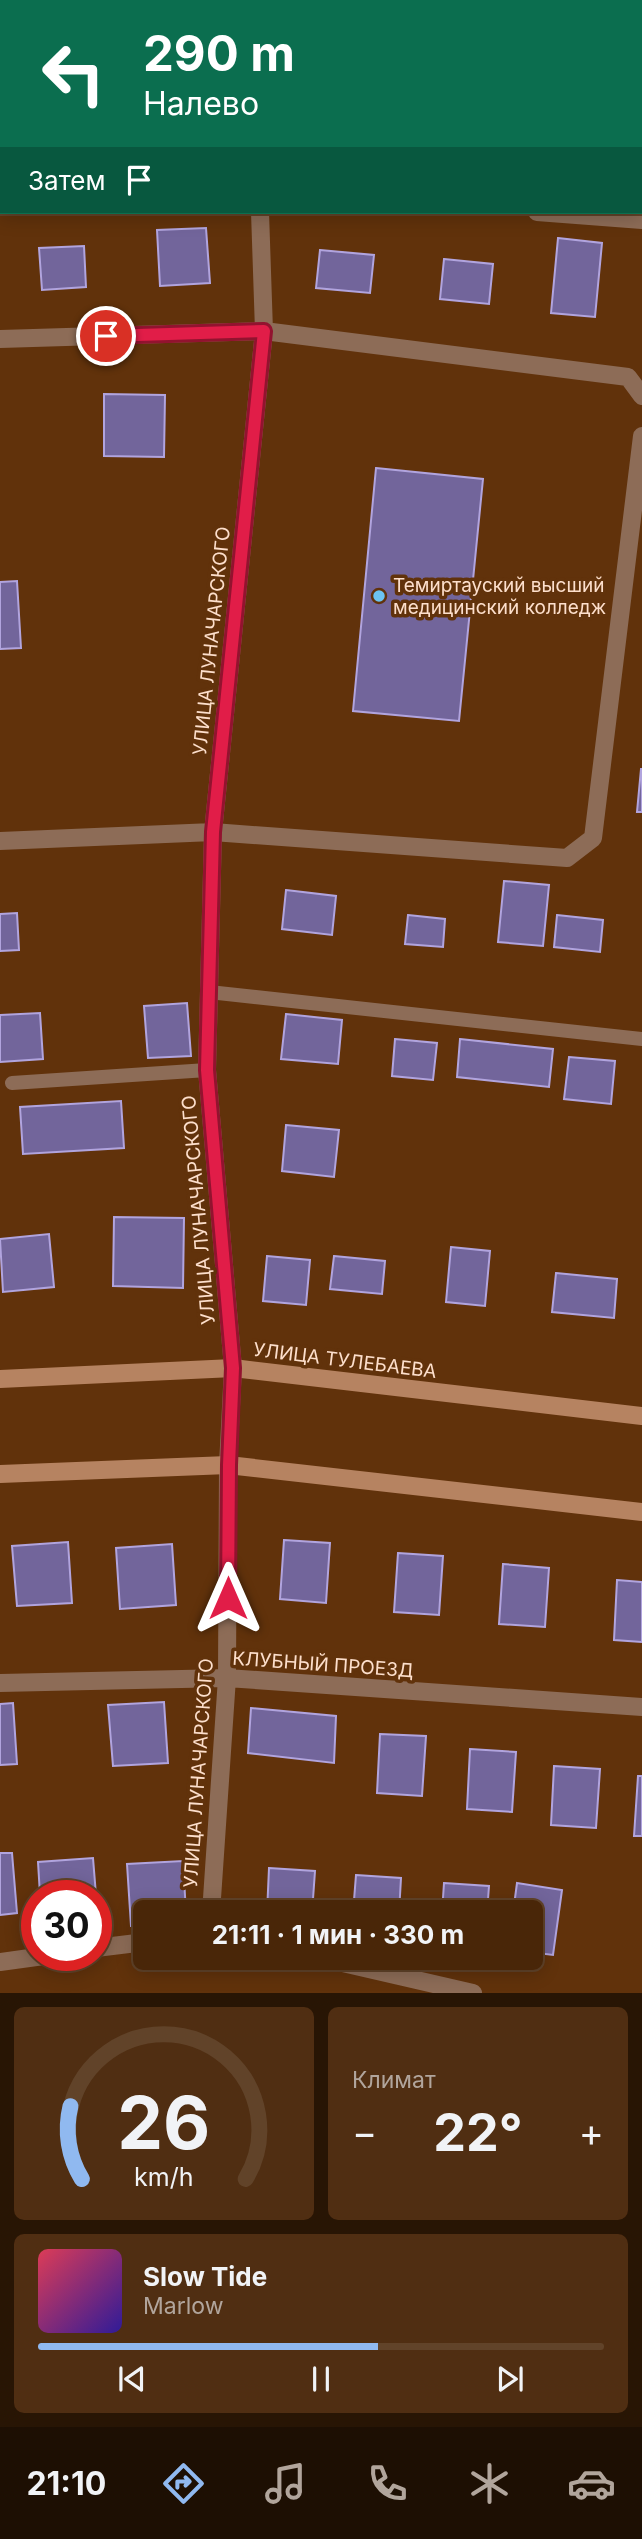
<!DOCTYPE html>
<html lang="ru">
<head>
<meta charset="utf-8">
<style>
	:root { --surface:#492608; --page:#502e12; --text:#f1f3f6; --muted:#b1a59c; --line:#614329; --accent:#90b9f0 }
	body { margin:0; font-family:Inter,sans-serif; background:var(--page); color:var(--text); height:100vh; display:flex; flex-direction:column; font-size:26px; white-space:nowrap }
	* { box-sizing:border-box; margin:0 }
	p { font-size:23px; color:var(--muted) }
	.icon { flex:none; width:38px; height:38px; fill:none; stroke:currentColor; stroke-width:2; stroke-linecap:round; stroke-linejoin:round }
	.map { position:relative; height:1993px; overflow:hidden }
	.drawer { display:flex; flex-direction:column; gap:14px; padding:14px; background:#281504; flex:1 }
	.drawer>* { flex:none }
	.guide { position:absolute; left:0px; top:0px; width:642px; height:214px; box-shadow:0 4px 18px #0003,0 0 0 2px var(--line); background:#0b6e4f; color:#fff; overflow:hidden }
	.speed { position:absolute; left:21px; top:1880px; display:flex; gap:14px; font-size:35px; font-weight:700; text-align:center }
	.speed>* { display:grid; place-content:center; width:91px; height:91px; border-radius:50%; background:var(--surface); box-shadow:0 4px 18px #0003,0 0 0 2px var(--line); line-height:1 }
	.speed .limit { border:10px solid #d22; background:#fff; color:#111 }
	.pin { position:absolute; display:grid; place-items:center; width:60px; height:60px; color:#fff; margin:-30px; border:4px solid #fff; border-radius:50%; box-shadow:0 2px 7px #0007 }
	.me { position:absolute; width:77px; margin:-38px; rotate:0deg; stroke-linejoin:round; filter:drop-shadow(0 0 5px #0008) }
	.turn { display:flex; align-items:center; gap:24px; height:147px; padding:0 28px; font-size:32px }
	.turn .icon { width:91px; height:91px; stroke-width:2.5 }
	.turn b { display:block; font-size:49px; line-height:60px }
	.then { display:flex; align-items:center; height:66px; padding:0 28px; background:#0003; gap:14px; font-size:26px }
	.big { font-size:52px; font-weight:700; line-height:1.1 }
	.drawer .tile { flex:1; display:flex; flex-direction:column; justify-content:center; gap:10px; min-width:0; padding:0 24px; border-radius:10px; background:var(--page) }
	.drawer .dial { align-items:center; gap:0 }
	.dial svg { height:182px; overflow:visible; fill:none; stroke:var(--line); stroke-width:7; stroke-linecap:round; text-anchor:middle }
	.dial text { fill:var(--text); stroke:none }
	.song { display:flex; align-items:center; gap:21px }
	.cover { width:84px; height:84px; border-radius:10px; background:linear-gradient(135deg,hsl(350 70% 55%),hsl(250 70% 35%)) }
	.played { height:7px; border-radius:4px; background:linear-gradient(90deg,var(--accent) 60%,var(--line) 60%) }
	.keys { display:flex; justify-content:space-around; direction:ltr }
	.heat { display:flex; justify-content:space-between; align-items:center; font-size:38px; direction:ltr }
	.drawer .tiles { flex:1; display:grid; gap:14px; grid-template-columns:1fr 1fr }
	.tile:last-child { grid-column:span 2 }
	.trip { position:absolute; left:133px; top:1900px; width:410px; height:70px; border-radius:10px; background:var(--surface); box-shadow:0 4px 18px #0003,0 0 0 2px var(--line); font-weight:700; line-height:70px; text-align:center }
	.tab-bar { display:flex; height:112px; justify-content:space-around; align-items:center; background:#1d0f03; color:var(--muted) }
	.tab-bar .icon { width:49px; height:49px }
	.tab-bar .on { color:var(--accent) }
	.tab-bar b { font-size:32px; color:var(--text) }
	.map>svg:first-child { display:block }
	.building { fill:#72659b; stroke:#b1a4de; stroke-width:2 }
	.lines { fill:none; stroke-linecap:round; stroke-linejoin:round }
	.lane { stroke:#8d6c57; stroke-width:14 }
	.street { stroke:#8d6c57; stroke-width:18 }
	.secondary { stroke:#b68361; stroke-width:18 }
	.route-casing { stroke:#92132f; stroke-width:18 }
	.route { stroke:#e11d48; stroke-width:12 }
	.poi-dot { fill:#6cc3f2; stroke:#61320b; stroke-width:2.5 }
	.labels { text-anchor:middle; stroke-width:7; stroke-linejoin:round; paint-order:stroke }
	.poi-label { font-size:19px; fill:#fddfcc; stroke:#61320b; text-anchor:start }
	.street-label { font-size:19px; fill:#fddfcc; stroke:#61320b }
</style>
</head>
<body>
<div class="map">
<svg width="642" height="1993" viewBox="0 0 642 1993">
	<rect width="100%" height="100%" fill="#61320b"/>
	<path class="building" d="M206,228L210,283L160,286L157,230Z
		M558,238L602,243L595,317L551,313Z
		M84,246L86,287L42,290L39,248Z
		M320,250L374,255L370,293L316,288Z
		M444,259L493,264L489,304L440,299Z
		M104,394L165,395L164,457L104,456Z
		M376,468L483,479L459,721L353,711Z
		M17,581L21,648L0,649V582Z
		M641,769H642V812H637Z
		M504,881L549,885L543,946L498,942Z
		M286,890L336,896L332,935L282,929Z
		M17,913L19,950L0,951V914Z
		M408,915L445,919L443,947L405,944Z
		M557,915L603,920L600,952L554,947Z
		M187,1003L191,1056L148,1058L144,1006Z
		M40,1013L43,1059L0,1062V1015Z
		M286,1014L342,1020L338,1064L281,1059Z
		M395,1039L437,1043L433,1080L392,1076Z
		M460,1039L553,1049L549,1087L457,1077Z
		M569,1057L615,1061L611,1104L564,1099Z
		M121,1101L124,1148L23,1154L20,1107Z
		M286,1125L339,1130L334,1177L282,1171Z
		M114,1217L184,1218L183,1288L113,1286Z
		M49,1234L54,1287L3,1292L0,1239Z
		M451,1247L490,1251L485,1306L446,1302Z
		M267,1256L310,1260L306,1305L263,1301Z
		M334,1256L385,1261L382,1294L330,1289Z
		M556,1273L617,1279L614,1318L552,1312Z
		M284,1540L330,1543L326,1603L280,1599Z
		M68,1542L72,1603L17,1606L12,1546Z
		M172,1544L176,1605L120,1609L116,1548Z
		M398,1553L443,1556L439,1615L394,1612Z
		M503,1564L549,1568L545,1627L499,1624Z
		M617,1580L642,1582V1642L614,1640Z
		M164,1702L168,1763L113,1766L108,1705Z
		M13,1703L17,1764L0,1765V1704Z
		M251,1708L336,1716L334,1763L248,1753Z
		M380,1734L426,1736L422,1796L377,1793Z
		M470,1749L516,1752L512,1812L467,1809Z
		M554,1766L600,1769L596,1828L551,1825Z
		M638,1776H642V1836H634Z
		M0,1853H12L17,1913L0,1915Z
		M93,1858L96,1895H40L38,1862Z
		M183,1861L186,1913H145V1925L131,1926L127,1864Z
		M269,1868L315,1871L312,1913H267Z
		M356,1875L401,1878L399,1913H353Z
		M444,1883L489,1886L487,1913H442Z
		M517,1883L562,1890L553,1955L530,1952V1913H513Z"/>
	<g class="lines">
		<path class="lane" d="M209,992L642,1039
			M12,1083L207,1070"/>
		<path class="street" d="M266,2V0
			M0,190H2
			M537,212L642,220
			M0,339L264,331L628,377L642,396
			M0,841L213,832L567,858L593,838L642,436
			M0,1683L227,1678L642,1707
			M211,1913L227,1678L228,1465L233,1368L207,1070L213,832L264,331L260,212
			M96,1948L145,1942
			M321,1958L473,1993
			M0,1962L51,1955"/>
		<path class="secondary" d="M0,1379L233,1368L642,1416
			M0,1474L228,1465L642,1512"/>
	</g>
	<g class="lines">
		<g class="route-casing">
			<path id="route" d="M106,336L264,331L213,832L207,1070L233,1368L229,1465L228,1598"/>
		</g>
		<use href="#route" class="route"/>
	</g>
	<circle class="poi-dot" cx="379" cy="596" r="7"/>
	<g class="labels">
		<g class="poi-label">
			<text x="393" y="592">Темиртауский высший<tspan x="393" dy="22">медицинский колледж</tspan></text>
		</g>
		<g class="street-label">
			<text transform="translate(211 641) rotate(-84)" y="7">УЛИЦА ЛУНАЧАРСКОГО</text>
			<text transform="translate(198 1210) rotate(-95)" y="7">УЛИЦА ЛУНАЧАРСКОГО</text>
			<text transform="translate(345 1360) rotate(7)" y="7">УЛИЦА ТУЛЕБАЕВА</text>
			<text transform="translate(323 1664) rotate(4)" y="7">КЛУБНЫЙ ПРОЕЗД</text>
			<text transform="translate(198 1773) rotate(-86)" y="7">УЛИЦА ЛУНАЧАРСКОГО</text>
		</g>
	</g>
</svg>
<div class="speed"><div class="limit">30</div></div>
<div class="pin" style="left:106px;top:336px;background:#d93025"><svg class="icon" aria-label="arrive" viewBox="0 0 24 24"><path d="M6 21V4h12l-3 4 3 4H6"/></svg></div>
<svg class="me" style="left:228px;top:1598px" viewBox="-20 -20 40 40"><path d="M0-17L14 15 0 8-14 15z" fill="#e11d48" stroke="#fff" stroke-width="4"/></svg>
<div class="trip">21:11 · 1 мин · 330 m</div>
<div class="guide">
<div class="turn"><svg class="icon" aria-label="left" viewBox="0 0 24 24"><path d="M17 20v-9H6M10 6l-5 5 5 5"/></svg><div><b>290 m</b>Налево</div></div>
<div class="then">Затем<svg class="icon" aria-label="arrive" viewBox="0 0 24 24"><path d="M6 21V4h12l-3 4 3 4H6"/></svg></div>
</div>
</div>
<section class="drawer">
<div class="tiles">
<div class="tile dial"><svg viewBox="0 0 100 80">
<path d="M14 69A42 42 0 1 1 86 69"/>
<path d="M14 69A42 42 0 0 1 9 37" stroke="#90b9f0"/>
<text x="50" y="56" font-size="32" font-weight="700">26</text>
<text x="50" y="72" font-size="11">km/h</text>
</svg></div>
<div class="tile"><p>Климат</p>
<div class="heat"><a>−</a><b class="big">22°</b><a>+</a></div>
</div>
<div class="tile">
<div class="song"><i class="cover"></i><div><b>Slow Tide</b><p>Marlow</p></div></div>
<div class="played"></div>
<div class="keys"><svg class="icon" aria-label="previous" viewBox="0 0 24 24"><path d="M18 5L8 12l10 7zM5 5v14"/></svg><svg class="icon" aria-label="pause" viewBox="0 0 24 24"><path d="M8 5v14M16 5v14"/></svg><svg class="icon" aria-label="next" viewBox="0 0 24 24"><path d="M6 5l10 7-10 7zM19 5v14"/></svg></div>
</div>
</div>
</section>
<nav class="tab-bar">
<b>21:10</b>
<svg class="icon on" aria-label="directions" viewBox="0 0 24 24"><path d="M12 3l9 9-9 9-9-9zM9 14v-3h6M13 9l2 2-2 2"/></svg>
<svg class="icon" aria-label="music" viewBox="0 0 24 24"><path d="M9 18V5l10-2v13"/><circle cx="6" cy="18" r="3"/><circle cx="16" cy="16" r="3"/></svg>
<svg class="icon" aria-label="phone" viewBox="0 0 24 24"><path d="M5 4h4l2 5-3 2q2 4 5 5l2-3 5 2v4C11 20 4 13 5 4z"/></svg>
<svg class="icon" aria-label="climate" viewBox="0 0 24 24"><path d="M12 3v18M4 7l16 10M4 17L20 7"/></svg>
<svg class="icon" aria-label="car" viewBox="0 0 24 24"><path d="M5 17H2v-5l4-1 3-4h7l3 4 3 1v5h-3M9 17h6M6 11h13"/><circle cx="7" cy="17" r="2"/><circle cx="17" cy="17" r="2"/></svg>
</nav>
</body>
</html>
